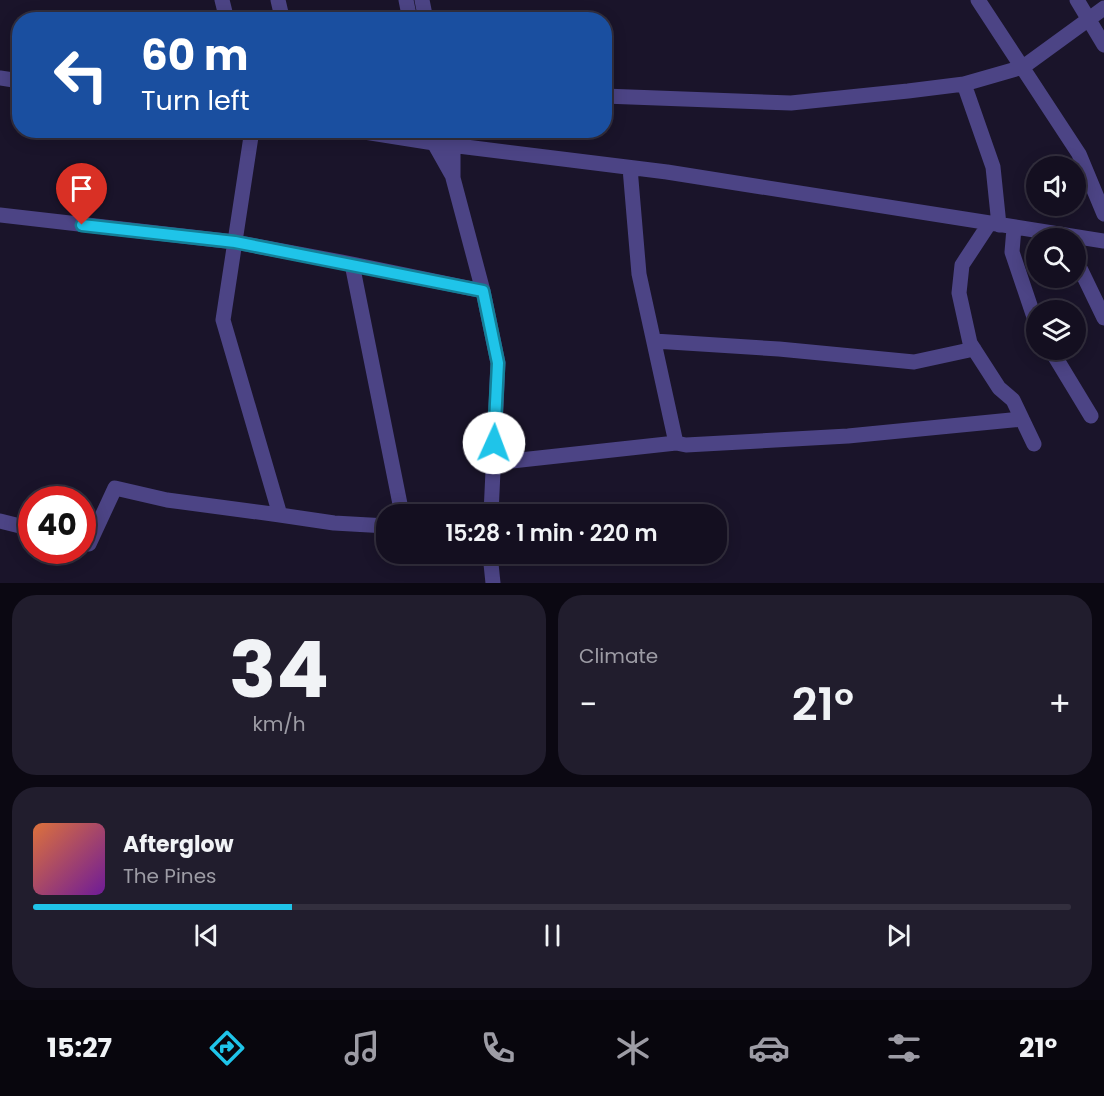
<!DOCTYPE html>
<html lang="en">
<head>
<meta charset="utf-8">
<style>
	:root { --surface:#140f20; --page:#211d2d; --text:#f1f3f6; --muted:#9d9ca5; --line:#332f3e; --accent:#1fc4e9 }
	body { margin:0; font-family:Poppins,sans-serif; background:var(--page); color:var(--text); height:100vh; display:flex; flex-direction:column; font-size:22px; white-space:nowrap }
	* { box-sizing:border-box; margin:0 }
	p { font-size:20px; color:var(--muted) }
	.icon { flex:none; width:33px; height:33px; fill:none; stroke:currentColor; stroke-width:2; stroke-linecap:round; stroke-linejoin:round }
	.map { position:relative; height:583px; overflow:hidden }
	.side { display:flex; flex-direction:column; gap:12px; padding:12px; background:#0b0812; flex:1 }
	.side>* { flex:none }
	.hud { position:absolute; left:12px; top:12px; width:600px; height:126px; border-radius:24px; box-shadow:0 3px 15px #0003,0 0 0 2px var(--line); background:#1a4fa0; color:#fff; overflow:hidden }
	.controls { position:absolute; left:1026px; top:156px; display:grid; gap:12px }
	.controls a { display:grid; place-items:center; width:60px; height:60px; border-radius:50%; background:var(--surface); box-shadow:0 3px 15px #0003,0 0 0 2px var(--line); font-size:30px }
	.speed { position:absolute; left:18px; top:486px; display:flex; gap:12px; font-size:30px; font-weight:700; text-align:center }
	.speed>* { display:grid; place-content:center; width:78px; height:78px; border-radius:50%; background:var(--surface); box-shadow:0 3px 15px #0003,0 0 0 2px var(--line); line-height:1 }
	.speed .limit { border:9px solid #d22; background:#fff; color:#111 }
	.pin { position:absolute; display:grid; place-items:center; width:51px; height:51px; color:#fff; margin:-62px -26px; border-radius:50% 50% 50% 0; rotate:-45deg; box-shadow:0 0 6px #0007 }
	.pin .icon { rotate:45deg }
	.me { position:absolute; width:66px; margin:-33px; rotate:2deg; stroke-linejoin:round; filter:drop-shadow(0 0 4px #0008) }
	.turn { display:flex; align-items:center; gap:21px; height:126px; padding:0 30px; font-size:27px }
	.turn .icon { width:78px; height:78px; stroke-width:2.5 }
	.turn b { display:block; font-size:42px; line-height:51px }
	.big { font-size:45px; font-weight:600; line-height:1.1 }
	.side .tile { flex:1; display:flex; flex-direction:column; justify-content:center; gap:9px; min-width:0; padding:0 21px; border-radius:24px; background:var(--page) }
	.side .dial { align-items:center; gap:0 }
	.dial b { font-size:78px; line-height:1 }
	.song { display:flex; align-items:center; gap:18px }
	.cover { width:72px; height:72px; border-radius:9px; background:linear-gradient(135deg,hsl(20 70% 55%),hsl(280 70% 35%)) }
	.played { height:6px; border-radius:3px; background:linear-gradient(90deg,var(--accent) 25%,var(--line) 25%) }
	.keys { display:flex; justify-content:space-around; direction:ltr }
	.heat { display:flex; justify-content:space-between; align-items:center; font-size:33px; direction:ltr }
	.side .tiles { flex:1; display:grid; gap:12px; grid-template-columns:1fr 1fr }
	.tile:last-child { grid-column:span 2 }
	.trip { position:absolute; left:376px; top:504px; width:351px; height:60px; border-radius:24px; background:var(--surface); box-shadow:0 3px 15px #0003,0 0 0 2px var(--line); font-weight:600; line-height:60px; text-align:center }
	.tab-bar { display:flex; height:96px; justify-content:space-around; align-items:center; background:#08060d; color:var(--muted) }
	.tab-bar .icon { width:42px; height:42px }
	.tab-bar .on { color:var(--accent) }
	.tab-bar b { font-size:27px; color:var(--text) }
	.map>svg:first-child { display:block }
	.lines { fill:none; stroke-linecap:round; stroke-linejoin:round }
	.minor { stroke:#4c4485; stroke-width:15 }
	.route-casing { stroke:#147f97; stroke-width:15 }
	.route { stroke:#1fc4e9; stroke-width:10 }
</style>
</head>
<body>
<div class="map">
<svg width="1104" height="583" viewBox="0 0 1104 583">
	<rect width="100%" height="100%" fill="#1a142a"/>
	<g class="lines">
		<path class="minor" d="M222,0L227,20
			M278,0L281,13
			M406,0L410,20
			M422,0L426,20
			M978,0L1079,154L1104,214
			M1077,0L1104,45
			M0,78L20,81
			M964,84L993,167L999,225
			M604,96L791,103L908,91L964,84L1023,67L1104,8
			M252,130L223,320L280,515L334,523L387,526
			M352,130L434,143L667,172L1104,241
			M432,130L434,143L452,175
			M450,130L453,145V178L483,291L498,363L491,514
			M630,168L639,274L676,443
			M0,215L235,242L352,264
			M989,224L962,265L959,293L970,343L999,388L1013,400L1034,444
			M1014,228L1012,252L1036,323
			M1076,260L1104,318
			M654,341L779,349L914,362L974,349
			M1051,350L1091,416
			M493,463L676,443L686,445L848,436L1022,419
			M402,514L352,264L483,291
			M0,521L32,529
			M82,542L89,544L115,488L167,500L280,515
			M490,554L493,583"/>
	</g>
	<g class="lines">
		<g class="route-casing">
			<path id="route" d="M82,225L235,242L483,291L498,363L494,443"/>
		</g>
		<use href="#route" class="route"/>
	</g>
</svg>
<div class="controls">
<a><svg class="icon" aria-label="sound" viewBox="0 0 24 24"><path d="M4 9h4l5-4v14l-5-4H4zM17 9q2 3 0 6"/></svg></a>
<a><svg class="icon" aria-label="search" viewBox="0 0 24 24"><circle cx="10" cy="10" r="6"/><path d="M15 15l6 6"/></svg></a>
<a><svg class="icon" aria-label="layers" viewBox="0 0 24 24"><path d="M12 4l9 5-9 5-9-5zM3 14l9 5 9-5"/></svg></a>
</div>
<div class="speed"><div class="limit">40</div></div>
<div class="pin" style="left:82px;top:225px;background:#d93025"><svg class="icon" aria-label="arrive" viewBox="0 0 24 24"><path d="M6 21V4h12l-3 4 3 4H6"/></svg></div>
<svg class="me" style="left:494px;top:443px" viewBox="-20 -20 40 40"><circle r="19" fill="#fff"/><path d="M0-13L10 11 0 6-10 11z" fill="#1fc4e9"/></svg>
<div class="trip">15:28 · 1 min · 220 m</div>
<div class="hud">
<div class="turn"><svg class="icon" aria-label="left" viewBox="0 0 24 24"><path d="M17 20v-9H6M10 6l-5 5 5 5"/></svg><div><b>60 m</b>Turn left</div></div>
</div>
</div>
<section class="side">
<div class="tiles">
<div class="tile dial"><b>34</b><p>km/h</p></div>
<div class="tile"><p>Climate</p>
<div class="heat"><a>−</a><b class="big">21°</b><a>+</a></div>
</div>
<div class="tile">
<div class="song"><i class="cover"></i><div><b>Afterglow</b><p>The Pines</p></div></div>
<div class="played"></div>
<div class="keys"><svg class="icon" aria-label="previous" viewBox="0 0 24 24"><path d="M18 5L8 12l10 7zM5 5v14"/></svg><svg class="icon" aria-label="pause" viewBox="0 0 24 24"><path d="M8 5v14M16 5v14"/></svg><svg class="icon" aria-label="next" viewBox="0 0 24 24"><path d="M6 5l10 7-10 7zM19 5v14"/></svg></div>
</div>
</div>
</section>
<nav class="tab-bar">
<b>15:27</b>
<svg class="icon on" aria-label="directions" viewBox="0 0 24 24"><path d="M12 3l9 9-9 9-9-9zM9 14v-3h6M13 9l2 2-2 2"/></svg>
<svg class="icon" aria-label="music" viewBox="0 0 24 24"><path d="M9 18V5l10-2v13"/><circle cx="6" cy="18" r="3"/><circle cx="16" cy="16" r="3"/></svg>
<svg class="icon" aria-label="phone" viewBox="0 0 24 24"><path d="M5 4h4l2 5-3 2q2 4 5 5l2-3 5 2v4C11 20 4 13 5 4z"/></svg>
<svg class="icon" aria-label="climate" viewBox="0 0 24 24"><path d="M12 3v18M4 7l16 10M4 17L20 7"/></svg>
<svg class="icon" aria-label="car" viewBox="0 0 24 24"><path d="M5 17H2v-5l4-1 3-4h7l3 4 3 1v5h-3M9 17h6M6 11h13"/><circle cx="7" cy="17" r="2"/><circle cx="17" cy="17" r="2"/></svg>
<svg class="icon" aria-label="filters" viewBox="0 0 24 24"><path d="M4 7h16M4 17h16"/><circle cx="9" cy="7" r="2"/><circle cx="15" cy="17" r="2"/></svg>
<b>21°</b>
</nav>
</body>
</html>
